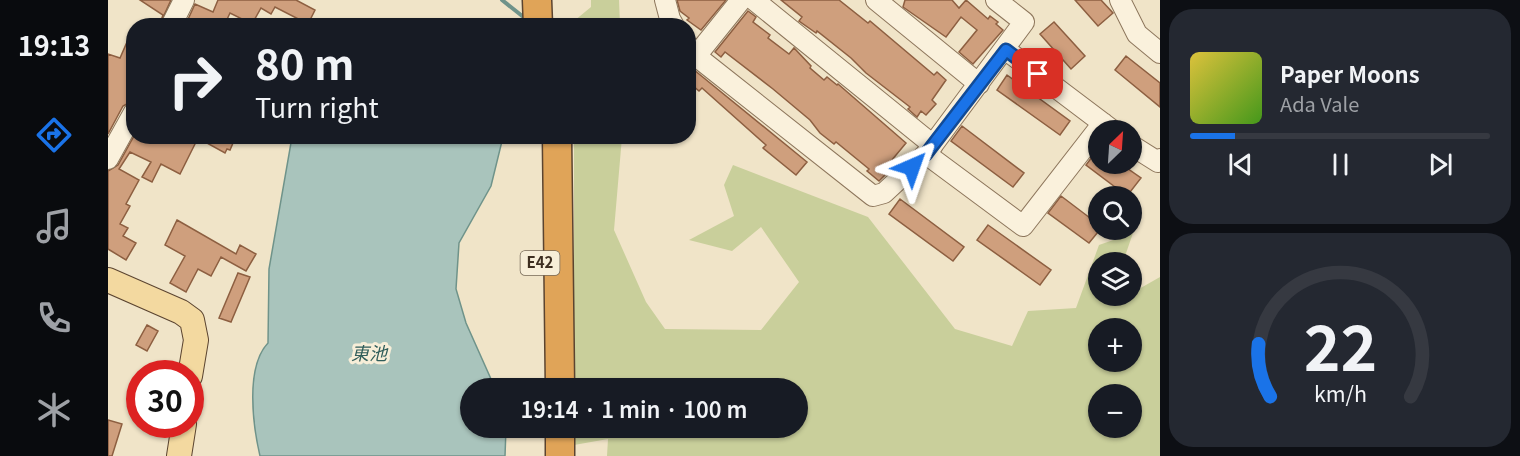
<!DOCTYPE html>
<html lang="en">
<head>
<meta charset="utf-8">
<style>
	:root { --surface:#171b24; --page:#242831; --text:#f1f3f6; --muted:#9ea1a6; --line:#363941; --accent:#1a73e8 }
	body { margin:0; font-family:Georgia,"Noto Sans JP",serif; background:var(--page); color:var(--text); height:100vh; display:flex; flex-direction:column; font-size:22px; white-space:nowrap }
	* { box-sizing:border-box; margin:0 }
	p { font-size:20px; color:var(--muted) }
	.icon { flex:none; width:33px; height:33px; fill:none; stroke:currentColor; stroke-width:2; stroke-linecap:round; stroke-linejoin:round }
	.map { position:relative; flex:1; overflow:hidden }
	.panel { display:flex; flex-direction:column; gap:9px; padding:9px; background:#0d0f14; width:360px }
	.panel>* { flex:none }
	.guide { position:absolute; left:18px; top:18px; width:570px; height:126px; border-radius:24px; box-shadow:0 2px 4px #0004; background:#171b24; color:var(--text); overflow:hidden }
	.needle { width:39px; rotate:25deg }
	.buttons { position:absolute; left:980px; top:120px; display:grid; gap:12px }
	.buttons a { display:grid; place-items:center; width:54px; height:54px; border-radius:50%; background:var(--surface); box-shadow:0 2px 4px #0004; font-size:30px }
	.speed { position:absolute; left:18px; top:360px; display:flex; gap:12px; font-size:30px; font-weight:700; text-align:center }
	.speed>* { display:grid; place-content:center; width:78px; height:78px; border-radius:50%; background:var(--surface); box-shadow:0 2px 4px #0004; line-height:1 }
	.speed .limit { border:9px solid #d22; background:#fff; color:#111 }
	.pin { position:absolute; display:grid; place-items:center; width:51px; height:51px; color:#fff; margin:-26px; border-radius:12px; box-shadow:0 3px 9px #0006 }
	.me { position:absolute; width:66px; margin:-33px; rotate:43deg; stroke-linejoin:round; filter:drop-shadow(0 0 4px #0008) }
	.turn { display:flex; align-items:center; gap:21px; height:126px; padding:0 30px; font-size:27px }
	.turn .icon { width:78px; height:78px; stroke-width:2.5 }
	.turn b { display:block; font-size:42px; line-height:51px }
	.panel .widget { flex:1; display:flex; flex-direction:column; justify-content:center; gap:9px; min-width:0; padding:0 21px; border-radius:24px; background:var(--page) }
	.panel .dial { align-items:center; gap:0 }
	.dial svg { height:156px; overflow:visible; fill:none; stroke:var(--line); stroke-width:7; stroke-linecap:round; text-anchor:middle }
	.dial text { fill:var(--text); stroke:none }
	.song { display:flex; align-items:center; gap:18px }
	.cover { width:72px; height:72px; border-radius:9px; background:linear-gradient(135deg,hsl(50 70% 55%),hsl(100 70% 35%)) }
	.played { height:6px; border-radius:3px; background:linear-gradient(90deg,var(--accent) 15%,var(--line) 15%) }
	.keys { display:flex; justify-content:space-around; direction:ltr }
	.trip { position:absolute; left:352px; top:378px; width:348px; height:60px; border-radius:30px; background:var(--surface); box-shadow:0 2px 4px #0004; font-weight:600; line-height:60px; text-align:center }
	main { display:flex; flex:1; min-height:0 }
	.tabs { display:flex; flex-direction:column; width:108px; justify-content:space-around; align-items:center; background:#090b0e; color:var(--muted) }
	.tabs .icon { width:42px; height:42px }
	.tabs .on { color:var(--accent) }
	.tabs b { font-size:27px; color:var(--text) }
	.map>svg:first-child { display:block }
	.green { fill:#c9cf9b; fill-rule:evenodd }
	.water { fill:#a9c4bc; stroke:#6f938a; stroke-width:1.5 }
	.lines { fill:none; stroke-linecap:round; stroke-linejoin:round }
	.stream { stroke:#6f938a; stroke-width:4 }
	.building { fill:#cf9f7d; stroke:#8d5f41; stroke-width:1.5 }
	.minor-casing { stroke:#8d765c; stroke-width:22 }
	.major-casing { stroke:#5b4430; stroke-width:26 }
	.highway-casing { stroke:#5b4430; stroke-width:31 }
	.minor { stroke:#faf1dc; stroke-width:20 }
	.major { stroke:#f3d9a0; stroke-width:24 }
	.highway { stroke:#e0a458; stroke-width:28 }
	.route-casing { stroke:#114b97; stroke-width:15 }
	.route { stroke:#1a73e8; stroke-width:10 }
	.labels { text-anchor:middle; stroke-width:6; stroke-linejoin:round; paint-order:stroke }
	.shield { fill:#f7eed8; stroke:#756857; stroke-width:1.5 }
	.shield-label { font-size:15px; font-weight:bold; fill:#3d2e20 }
	.water-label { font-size:18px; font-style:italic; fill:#2f5d5a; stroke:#f7eed8 }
</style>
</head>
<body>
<main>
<nav class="tabs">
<b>19:13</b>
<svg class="icon on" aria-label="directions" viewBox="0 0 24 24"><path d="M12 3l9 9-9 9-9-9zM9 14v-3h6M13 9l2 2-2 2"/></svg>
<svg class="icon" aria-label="music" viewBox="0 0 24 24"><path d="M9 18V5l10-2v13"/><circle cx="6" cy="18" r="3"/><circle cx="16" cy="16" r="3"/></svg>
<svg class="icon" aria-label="phone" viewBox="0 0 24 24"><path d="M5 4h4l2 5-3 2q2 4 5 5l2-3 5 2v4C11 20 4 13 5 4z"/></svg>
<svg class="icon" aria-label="climate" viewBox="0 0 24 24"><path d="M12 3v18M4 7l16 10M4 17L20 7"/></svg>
</nav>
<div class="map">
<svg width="1052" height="456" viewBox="0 0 1052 456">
	<rect width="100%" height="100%" fill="#f0e4c8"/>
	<path class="green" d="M483,0H511L512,25H466V21L483,7Z
		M466,137H514L506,230L538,302L557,329L653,330L691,282L653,227L624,251L581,240L626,216L616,185L625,165L760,217L847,329L904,346L920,311L968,308L991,245L1025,233L1015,262H990V296H1004L1001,306L1052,277V456H499L500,439L466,445V428H690V388H466ZM990,328H1023V362H990ZM990,394H1023V428H990Z"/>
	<path class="water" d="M184,137H395L383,186L351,243L348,289L358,323L387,388H363V428H398L397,456H152C145,426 137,367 160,343L161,269Z"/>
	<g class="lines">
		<path class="stream" d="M394,0L418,19"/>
	</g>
	<path class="building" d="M32,0H63L51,26L55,15Z
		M110,0H188L207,10L200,24L167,7L163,14L153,8L144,24L122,13L116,26H77L87,4L105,12Z
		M569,0H618L593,30L579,20L581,18L572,11Z
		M673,0H731L760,23L762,21L826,75L829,72L838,80L824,100L828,104L818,115L813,111L809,117L800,109L802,107L758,73L743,58L709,31L708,33L691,21L694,17Z
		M797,0H844L851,8L858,0L880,19L882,16L890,22L888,24L895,30L865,64L851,52L869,30L853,17L838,37L795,7Z
		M967,0H993L1005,13L990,26Z
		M640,11L648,17L645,22L662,35L660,38L681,54L686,48L703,66L702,68L716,80L719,77L729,85L730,84L798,143L778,167L782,170L771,181L759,171L761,169L728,142L726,144L712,133L702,120L665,89L617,52L613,57L607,52Z
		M946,22L977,56L963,69L932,34Z
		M26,26V100L15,106L0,134V54L12,58Z
		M1018,56L1052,83V107L1007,70Z
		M580,65L699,162L688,175L655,148L658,145L594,88L591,91L583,84Z
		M899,75L962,121L952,135L889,90Z
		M854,126L916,173L905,187L843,141Z
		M26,136H41L55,143L58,136H128L122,150L119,149L117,153L90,138L72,174L53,164L44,182L34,177L43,162L22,152L11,169L31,180L18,204L22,206L12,224L20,228L15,236L28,243L18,260L0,249V171L10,165Z
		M990,149V164H1013L1033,178L1019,196L978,165Z
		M953,196L990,224V232L981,243L940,213Z
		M792,199L856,247L845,261L781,214Z
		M69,220L128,254L132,245L148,254L138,271L113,257L103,276L90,269L78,292L62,283L77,256L57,245Z
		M880,225L943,270L932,285L869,240Z
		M130,273L142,277L123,322L111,318Z
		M39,325L50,331L39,351L28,345Z
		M0,420L14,424L4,456H0Z"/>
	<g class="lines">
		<g class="minor-casing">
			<path id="minor" d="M557,0L562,19L566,26
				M646,0L825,145
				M768,0L871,84
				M1012,0L1029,34L1052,53
				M63,26L76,0
				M580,46L588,56L765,196L776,193L818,154L915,226L995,123
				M898,50L1004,130
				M588,56L633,0
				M1023,145L1050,162L1052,159
				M818,154L916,22L888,0
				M0,159L26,112"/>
		</g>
		<g class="major-casing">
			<path id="major" d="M0,280L73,312L84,320L88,340L82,376
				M71,456L76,424"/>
		</g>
		<g class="highway-casing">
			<path id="highway" d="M429,0L430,26
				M449,136L452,388
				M452,428V456"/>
		</g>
		<use href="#minor" class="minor"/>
		<use href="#major" class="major"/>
		<use href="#highway" class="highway"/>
	</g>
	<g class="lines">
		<g class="route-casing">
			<path id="route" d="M804,167L818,154L898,50L930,74"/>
		</g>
		<use href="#route" class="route"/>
	</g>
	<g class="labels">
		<rect class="shield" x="412.5" y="251" width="39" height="24" rx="4.5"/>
		<g class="shield-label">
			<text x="432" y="268">E42</text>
		</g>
		<g class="water-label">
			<text x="261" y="360">東池</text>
		</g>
	</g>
</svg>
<div class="buttons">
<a><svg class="needle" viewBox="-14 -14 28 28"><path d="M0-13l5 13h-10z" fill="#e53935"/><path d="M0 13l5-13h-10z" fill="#9ea1a6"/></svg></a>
<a><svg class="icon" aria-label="search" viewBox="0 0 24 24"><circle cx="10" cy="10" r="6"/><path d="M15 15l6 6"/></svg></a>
<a><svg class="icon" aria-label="layers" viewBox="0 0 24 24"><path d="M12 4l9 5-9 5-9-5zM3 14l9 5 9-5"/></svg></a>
<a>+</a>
<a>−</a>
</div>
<div class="speed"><div class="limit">30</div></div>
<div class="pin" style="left:930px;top:74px;background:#d93025"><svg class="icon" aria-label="arrive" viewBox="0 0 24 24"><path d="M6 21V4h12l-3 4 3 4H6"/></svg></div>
<svg class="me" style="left:804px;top:167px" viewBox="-20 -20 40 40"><path d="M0-17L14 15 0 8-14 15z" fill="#1a73e8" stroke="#fff" stroke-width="4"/></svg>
<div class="trip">19:14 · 1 min · 100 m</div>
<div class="guide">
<div class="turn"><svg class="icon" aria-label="right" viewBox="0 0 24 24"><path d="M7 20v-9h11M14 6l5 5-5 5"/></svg><div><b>80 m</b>Turn right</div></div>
</div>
</div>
<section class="panel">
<div class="widget">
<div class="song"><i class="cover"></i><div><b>Paper Moons</b><p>Ada Vale</p></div></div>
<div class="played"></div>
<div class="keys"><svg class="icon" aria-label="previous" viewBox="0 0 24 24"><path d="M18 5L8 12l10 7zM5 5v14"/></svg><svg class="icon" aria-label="pause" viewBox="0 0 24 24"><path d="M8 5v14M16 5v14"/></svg><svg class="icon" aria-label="next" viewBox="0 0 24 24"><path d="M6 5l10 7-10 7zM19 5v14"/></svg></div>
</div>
<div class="widget dial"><svg viewBox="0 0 100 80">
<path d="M14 69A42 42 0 1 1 86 69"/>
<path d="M14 69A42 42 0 0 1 8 42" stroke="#1a73e8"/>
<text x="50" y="56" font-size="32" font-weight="700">22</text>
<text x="50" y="72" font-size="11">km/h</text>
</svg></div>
</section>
</main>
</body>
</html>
